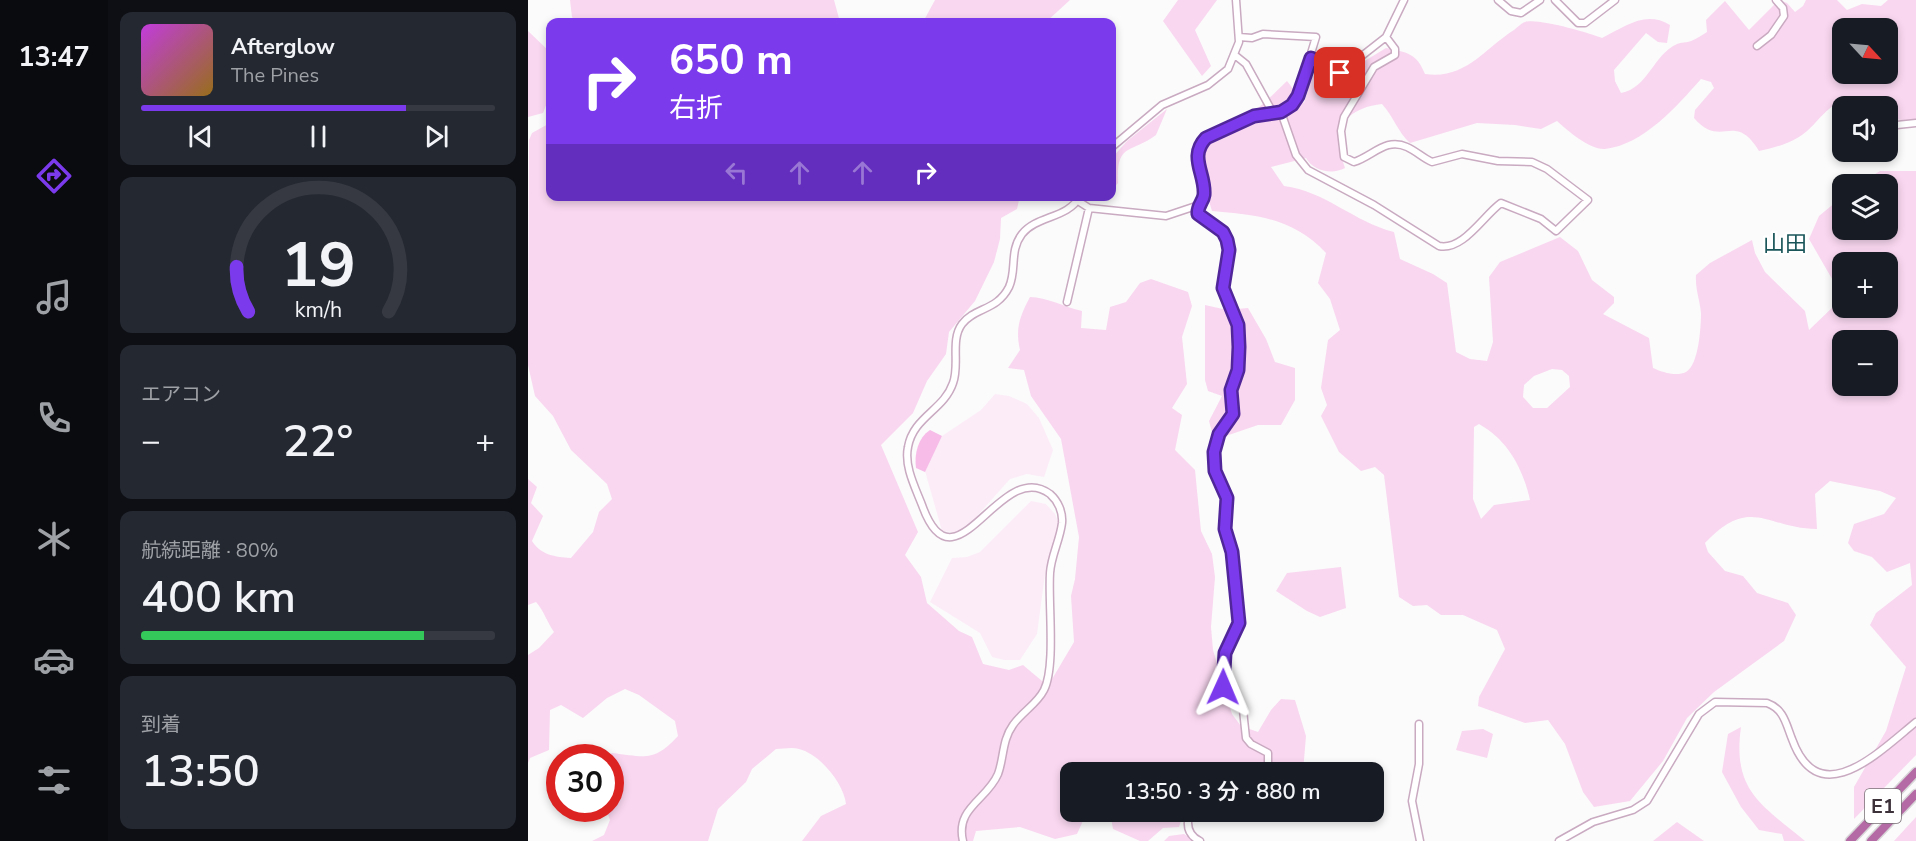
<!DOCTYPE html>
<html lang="ja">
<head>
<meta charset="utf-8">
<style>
	:root { --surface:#171b24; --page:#242831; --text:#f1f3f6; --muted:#9ea1a6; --line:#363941; --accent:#7c3aed }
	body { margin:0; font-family:"Nunito Sans","Noto Sans JP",sans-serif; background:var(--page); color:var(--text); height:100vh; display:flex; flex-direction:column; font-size:22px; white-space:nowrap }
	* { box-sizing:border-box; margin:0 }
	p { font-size:20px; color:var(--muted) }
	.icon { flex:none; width:33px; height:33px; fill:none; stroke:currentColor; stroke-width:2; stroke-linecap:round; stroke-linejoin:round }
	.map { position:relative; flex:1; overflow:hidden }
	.drawer { display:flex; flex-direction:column; gap:12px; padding:12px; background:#0d0f14; width:420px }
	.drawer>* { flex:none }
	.top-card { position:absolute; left:18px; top:18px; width:570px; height:183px; border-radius:12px; box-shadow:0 3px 9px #0003; background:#7c3aed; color:#fff; overflow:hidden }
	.needle { width:39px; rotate:116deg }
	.fabs { position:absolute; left:1304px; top:18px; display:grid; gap:12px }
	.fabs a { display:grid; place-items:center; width:66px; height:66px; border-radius:12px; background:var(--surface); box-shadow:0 3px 9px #0003; font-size:30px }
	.speed { position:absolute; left:18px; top:744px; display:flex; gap:12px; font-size:30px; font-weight:700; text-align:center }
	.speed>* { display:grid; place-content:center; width:78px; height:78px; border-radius:50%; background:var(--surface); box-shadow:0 3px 9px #0003; line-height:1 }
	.speed .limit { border:9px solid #d22; background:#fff; color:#111 }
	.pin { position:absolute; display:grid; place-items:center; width:51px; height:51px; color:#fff; margin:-26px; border-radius:12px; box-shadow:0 3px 9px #0006 }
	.me { position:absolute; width:66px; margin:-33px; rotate:1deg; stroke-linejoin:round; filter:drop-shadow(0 0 4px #0008) }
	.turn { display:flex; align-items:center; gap:21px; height:126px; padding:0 24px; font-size:27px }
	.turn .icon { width:78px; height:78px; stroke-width:2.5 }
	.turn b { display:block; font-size:42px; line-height:51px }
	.lanes { display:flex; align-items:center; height:57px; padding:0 24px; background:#0003; justify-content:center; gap:30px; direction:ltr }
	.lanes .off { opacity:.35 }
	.big { font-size:45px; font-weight:600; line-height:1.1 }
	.drawer .widget { flex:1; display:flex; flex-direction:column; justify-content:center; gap:9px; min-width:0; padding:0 21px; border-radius:12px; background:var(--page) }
	.drawer .dial { align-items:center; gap:0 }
	.dial svg { height:156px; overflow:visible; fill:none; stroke:var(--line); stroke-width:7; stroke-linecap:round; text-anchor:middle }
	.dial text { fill:var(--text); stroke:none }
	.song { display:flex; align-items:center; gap:18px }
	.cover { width:72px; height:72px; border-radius:9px; background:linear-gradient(135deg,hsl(290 70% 55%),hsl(40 70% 35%)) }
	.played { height:6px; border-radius:3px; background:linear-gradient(90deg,var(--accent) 75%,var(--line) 75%) }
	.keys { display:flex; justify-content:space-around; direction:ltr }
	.heat { display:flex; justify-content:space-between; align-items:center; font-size:33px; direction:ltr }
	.charge { height:9px; border-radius:4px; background:linear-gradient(90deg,#34c759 80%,var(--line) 0) }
	.trip { position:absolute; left:532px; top:762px; width:324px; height:60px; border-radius:12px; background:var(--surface); box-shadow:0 3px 9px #0003; font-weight:600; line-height:60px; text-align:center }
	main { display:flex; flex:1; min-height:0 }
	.tab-bar { display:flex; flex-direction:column; width:108px; justify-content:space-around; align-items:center; background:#090b0e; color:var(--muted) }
	.tab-bar .icon { width:42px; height:42px }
	.tab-bar .current { color:var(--accent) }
	.tab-bar b { font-size:27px; color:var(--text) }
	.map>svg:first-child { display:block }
	.built { fill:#fcecf8 }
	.green { fill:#f9d7f0; fill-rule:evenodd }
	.water { fill:#f7bce8 }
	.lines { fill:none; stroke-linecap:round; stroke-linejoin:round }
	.minor-casing { stroke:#c9aac1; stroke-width:9 }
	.highway-casing { stroke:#d8d6d8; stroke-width:11 }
	.minor { stroke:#fff; stroke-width:6 }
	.highway { stroke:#b46aa4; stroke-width:8 }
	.route-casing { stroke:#51269a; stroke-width:15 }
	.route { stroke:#7c3aed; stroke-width:10 }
	.labels { text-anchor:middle; stroke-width:5; stroke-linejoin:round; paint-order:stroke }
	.shield { fill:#fff; stroke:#776f75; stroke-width:1.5 }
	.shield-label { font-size:20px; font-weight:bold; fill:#3d313a }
	.neighbourhood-label { font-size:22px; fill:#195559; stroke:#fff }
</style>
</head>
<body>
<main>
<nav class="tab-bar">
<b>13:47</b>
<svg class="icon current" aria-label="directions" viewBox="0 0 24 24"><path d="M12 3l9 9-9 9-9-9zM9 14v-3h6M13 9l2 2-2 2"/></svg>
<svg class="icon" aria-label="music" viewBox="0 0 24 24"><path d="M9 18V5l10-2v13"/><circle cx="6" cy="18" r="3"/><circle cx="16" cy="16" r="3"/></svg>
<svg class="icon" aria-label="phone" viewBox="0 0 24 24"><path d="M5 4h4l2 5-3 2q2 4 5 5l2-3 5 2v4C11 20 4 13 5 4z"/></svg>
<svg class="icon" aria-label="climate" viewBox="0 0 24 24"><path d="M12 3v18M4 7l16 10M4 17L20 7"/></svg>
<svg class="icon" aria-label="car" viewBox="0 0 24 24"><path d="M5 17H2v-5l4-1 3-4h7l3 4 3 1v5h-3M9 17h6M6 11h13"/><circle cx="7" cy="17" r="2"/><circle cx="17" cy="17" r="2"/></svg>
<svg class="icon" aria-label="filters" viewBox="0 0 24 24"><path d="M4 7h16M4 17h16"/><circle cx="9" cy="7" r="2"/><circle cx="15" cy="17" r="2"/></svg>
</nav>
<section class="drawer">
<div class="widget">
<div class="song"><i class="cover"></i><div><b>Afterglow</b><p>The Pines</p></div></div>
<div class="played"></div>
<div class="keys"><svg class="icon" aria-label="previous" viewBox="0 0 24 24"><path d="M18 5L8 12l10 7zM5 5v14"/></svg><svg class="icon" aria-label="pause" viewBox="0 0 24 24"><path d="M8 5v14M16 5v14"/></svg><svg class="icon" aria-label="next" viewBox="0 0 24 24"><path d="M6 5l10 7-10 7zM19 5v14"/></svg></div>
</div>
<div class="widget dial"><svg viewBox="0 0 100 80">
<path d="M14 69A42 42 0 1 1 86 69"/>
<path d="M14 69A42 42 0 0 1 8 46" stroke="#7c3aed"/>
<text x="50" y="56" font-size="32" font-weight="700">19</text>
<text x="50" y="72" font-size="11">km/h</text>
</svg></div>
<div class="widget"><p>エアコン</p>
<div class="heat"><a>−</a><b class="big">22°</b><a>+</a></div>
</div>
<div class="widget"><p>航続距離 · 80%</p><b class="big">400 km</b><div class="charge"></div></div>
<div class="widget"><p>到着</p><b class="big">13:50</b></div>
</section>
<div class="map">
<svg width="1388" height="841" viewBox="0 0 1388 841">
	<rect width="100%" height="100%" fill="#fbfbfb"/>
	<path class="built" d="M467,394L481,396L499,404L511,418L525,450L516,477L499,474L482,479L434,533L414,531L397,471L414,436L453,410Z
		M503,501L518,504L527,514L531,524L527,547L517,574L509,634L492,660H476L464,657L452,633L402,602L424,558L439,557L452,552Z"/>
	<path class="green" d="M42,0H306L312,22H48L44,17Z
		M407,0H542L518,22H395Z
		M650,0H689L667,30L683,66L674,76L635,21Z
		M1251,0L1259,3L1267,12L1275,6L1278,0H1309L1319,10L1334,4L1353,6L1360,0H1388V122L1359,118V106C1344,106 1335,95 1315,101C1300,105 1290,122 1279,131C1265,143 1249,147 1231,151C1206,110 1194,150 1166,118L1167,110L1186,88L1183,82L1173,79C1149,106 1115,145 1077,149C1062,150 1040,131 1029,121L1013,129L987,125L949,123L882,143C869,131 866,117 854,104C834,106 811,116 810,140C809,148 815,160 817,168C804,175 785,171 778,158L743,167L756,186C797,191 826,222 866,232L872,259L905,274L919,283L928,352L942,359L959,361L965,342L961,277L972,262L1032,237L1050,251L1064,280L1086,297V303L1075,314L1121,338L1125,368C1134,372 1148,377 1158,372C1171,365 1173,326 1173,313C1172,300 1167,289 1168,275L1182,263L1224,240L1227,253L1237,272L1277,311L1281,330L1307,305L1311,291L1281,239L1291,216L1314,197V230H1359V184H1331L1352,171H1388V755L1326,819V787L1358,731L1378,667L1342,625L1348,613L1384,585L1382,563L1359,572L1344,557L1326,551L1320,543L1326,524L1356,514L1368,498L1352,491L1302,481L1287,494L1289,529C1239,529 1223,494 1177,543L1180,552L1197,571L1215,576L1229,593L1260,603L1268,615L1256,641L1186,692L1159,718L1135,761L1102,801L1066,807L1055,792L1037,744L1020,720L997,723L950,706L951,697L977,649L969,630L935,615H913L899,605L885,606L871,597L856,475L847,467L833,471L811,452L793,416L799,405L793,388L800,340L812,330L802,299L790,283L798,253C765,218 729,215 684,211L666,153C702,133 730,110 759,81L776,103L780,90L778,83L786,75L812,76L858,48C879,53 888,52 897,74C937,80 956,49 986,30C989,28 993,23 997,22C1010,18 1061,33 1074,38C1097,27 1117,10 1142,25L1139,43L1130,42L1118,33L1086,70L1087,81L1093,93C1120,88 1125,55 1149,44C1153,42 1159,43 1163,41C1168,39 1174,35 1179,32L1178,20L1197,1L1221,30ZM1314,28H1359V74H1314ZM1314,262H1359V308H1314ZM1314,340H1359V386H1314ZM1024,369L1034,370L1041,376L1042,387L1019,408H1005L995,397L996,385L1006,376ZM951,424C980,440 995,469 1002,500L966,505L953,519L945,499L946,427Z
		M0,31L22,52V95L15,113L0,117Z
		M639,109L628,135C603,154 588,142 590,183L584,190V158L599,141Z
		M22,123V196H485L491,200L489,209L473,218L472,239L466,262L447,301L421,332L418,354L399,381L385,413L353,445L390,532L377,555L393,577L399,603L431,631L444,637L455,664L481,670L495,665L520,686L546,642L543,596L547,579L551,537L533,439L503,396L496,370L480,368L492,350C487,328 492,316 502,297C519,297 536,307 554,311L553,328L578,330L582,307L598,302L612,283L623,279L660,292L664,306L654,337L659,384L644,408L654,415L647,450L667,470L673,531L684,554L687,577L683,627L685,650L704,714L713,726L730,732L743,710L753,699L767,700L778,736L775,772H543V812H559L549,834L527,839L492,827L448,831L445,841H274L293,816L318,804C316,784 292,754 271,749C264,747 255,749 248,749L224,769L218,782L190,809L180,841H64L76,835L82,820L78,809L82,808V758L78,757L84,753C118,757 126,762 150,736L147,721L111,695L97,689L79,698L55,718L33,705L22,710L21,750L2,758L0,763V655L11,648L26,632C19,622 16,611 8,602L0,605V479L9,487L3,503L15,516L4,541C13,555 27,557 43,558L65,532L71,512L84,499L79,484L43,450L25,416L7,396L0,365L1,140L4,133Z
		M677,305L699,310L720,308L738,339L747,362L767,368V400L753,425H730L692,438L684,432L681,421L694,396L680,391L677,380Z
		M813,567L818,608L792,617L779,611L748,591L759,573Z
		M1213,727C1204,791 1234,805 1277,841H1256L1254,834L1231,830L1213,807L1194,772L1200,734Z
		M955,729L965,734L959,758L928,750L934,731Z
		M582,812H656L651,827L635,828L620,841H612L585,829Z
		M1388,817V841H1366Z
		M1149,822L1176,841H1205H1125Z
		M656,834L667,841H636L641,836Z"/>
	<path class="water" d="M402,430L414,436L397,472L388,468C386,454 390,438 402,430Z"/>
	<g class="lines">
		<g class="minor-casing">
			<path id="minor" d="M970,0L983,11L993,13L1012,0
				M1027,0L1050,23H1057L1087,0
				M1229,46L1243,35L1256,16L1255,8L1248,0
				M708,56L718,64L745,113
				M783,59L801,70L812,73L858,37
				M753,112L768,155L780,170L846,205L911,246C935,251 955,216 973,203L1013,219L1028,231L1060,200L1019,169L1004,162L970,161L934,154L904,162C895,158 888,151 879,147C858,137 845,156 826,162L816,157L813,131L816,117L846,67L867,55V49L858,37L876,0
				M1369,125L1388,123
				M584,147L634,105L680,85L700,69L711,42L708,0
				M550,201L561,208L638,216L671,205L672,216L695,232L699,240L701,250L695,288L711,330L710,370L703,390L705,414L688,443L686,467L699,498L697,529L703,552L711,623L697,653L694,680L698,694L715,710L718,738L723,744L740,753V763L732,772
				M671,205C683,183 658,159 678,138L726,116L753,112L768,102L788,37L735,34L724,38L711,37
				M539,302L561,208
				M891,724V764L884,801L892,841
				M662,812C658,824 659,835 672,841
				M435,841C427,808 459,800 470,774C476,758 474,740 485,725C494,712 509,704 516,690C528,666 520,603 522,573C523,556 532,540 534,523C535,512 530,501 522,494C472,456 427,598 394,505C387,487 376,466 380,447C385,417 416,410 425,383C432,365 422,340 434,324C447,307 469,311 481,287C489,270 481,251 494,234C509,215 540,219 552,196
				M1031,841L1065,822L1105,810L1119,801L1171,714L1187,702L1239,703C1256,709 1258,724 1264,739C1291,814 1352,751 1388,722"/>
		</g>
		<g class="highway-casing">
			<path id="highway" d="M1322,841L1388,772
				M1343,841L1388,794"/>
		</g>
		<use href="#minor" class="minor"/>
		<use href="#highway" class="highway"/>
	</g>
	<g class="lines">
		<g class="route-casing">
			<path id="route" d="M695,687L697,653L711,623L704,552L697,529L699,498L687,471L686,452L691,434L705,414L703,390L710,370L711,347L710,325L695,288L701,250L699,240L695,232L670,214C669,206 675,202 676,195C678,174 660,157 678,138L726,116L753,112L764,105L770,96L783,58L801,70L812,73"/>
		</g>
		<use href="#route" class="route"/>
	</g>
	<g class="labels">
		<rect class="shield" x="1337" y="789" width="36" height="34" rx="4.5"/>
		<g class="shield-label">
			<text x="1355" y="813">E1</text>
		</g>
		<g class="neighbourhood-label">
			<text x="1257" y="251">山田</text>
		</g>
	</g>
</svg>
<div class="fabs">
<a><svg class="needle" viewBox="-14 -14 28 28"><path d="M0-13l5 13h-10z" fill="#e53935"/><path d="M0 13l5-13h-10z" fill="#9ea1a6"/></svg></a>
<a><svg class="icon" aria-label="sound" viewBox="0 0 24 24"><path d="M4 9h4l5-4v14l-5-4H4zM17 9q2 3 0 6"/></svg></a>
<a><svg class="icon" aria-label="layers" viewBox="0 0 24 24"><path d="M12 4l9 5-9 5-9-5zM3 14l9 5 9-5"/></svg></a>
<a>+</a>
<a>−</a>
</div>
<div class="speed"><div class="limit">30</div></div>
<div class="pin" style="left:812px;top:73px;background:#d93025"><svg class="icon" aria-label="arrive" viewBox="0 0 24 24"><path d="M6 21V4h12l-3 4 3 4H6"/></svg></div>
<svg class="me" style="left:695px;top:687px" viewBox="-20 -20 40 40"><path d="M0-17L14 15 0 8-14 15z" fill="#7c3aed" stroke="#fff" stroke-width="4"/></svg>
<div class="trip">13:50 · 3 分 · 880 m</div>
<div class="top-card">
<div class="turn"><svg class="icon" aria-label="right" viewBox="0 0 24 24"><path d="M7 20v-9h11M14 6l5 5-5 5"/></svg><div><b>650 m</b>右折</div></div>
<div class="lanes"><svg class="icon off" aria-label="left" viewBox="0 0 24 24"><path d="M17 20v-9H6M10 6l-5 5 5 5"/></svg><svg class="icon off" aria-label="ahead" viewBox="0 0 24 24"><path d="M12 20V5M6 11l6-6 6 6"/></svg><svg class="icon off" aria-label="ahead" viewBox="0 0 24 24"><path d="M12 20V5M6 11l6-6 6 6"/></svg><svg class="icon" aria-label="right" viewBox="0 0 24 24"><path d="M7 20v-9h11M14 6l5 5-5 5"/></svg></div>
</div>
</div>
</main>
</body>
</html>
